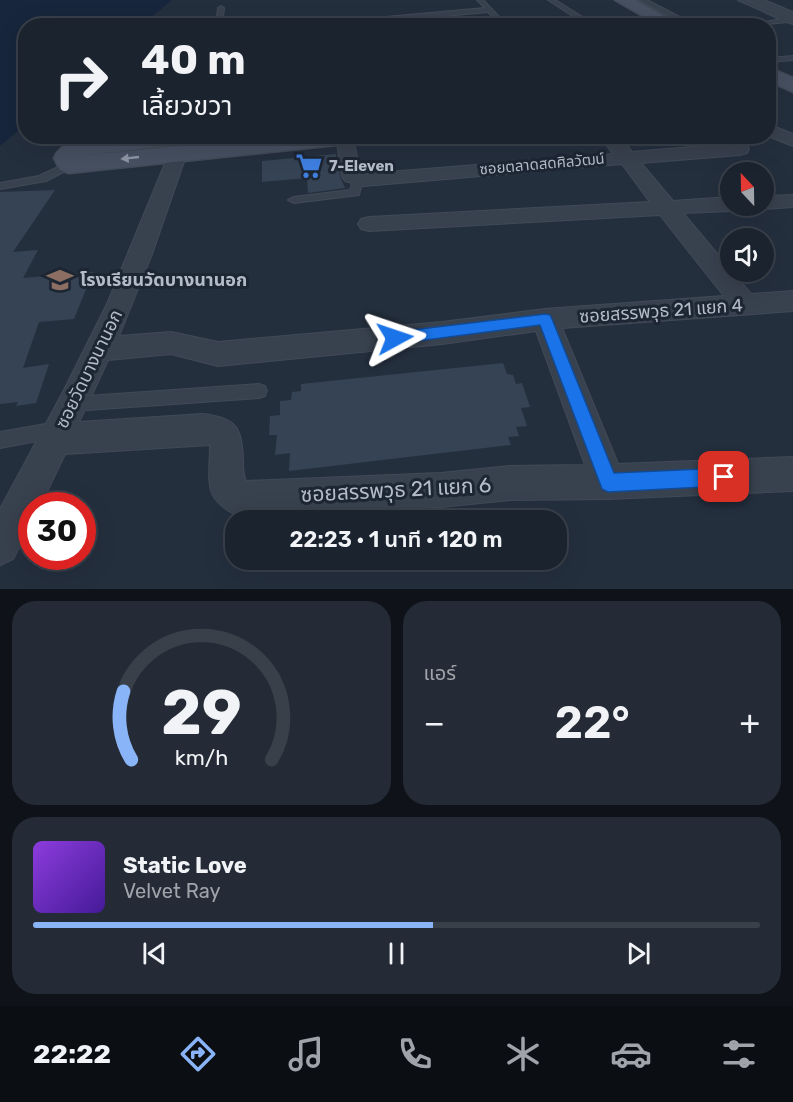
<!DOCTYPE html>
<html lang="th">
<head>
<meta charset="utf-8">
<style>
	:root { --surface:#1b232e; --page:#242b36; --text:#f1f3f6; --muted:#a0a4aa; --line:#39404a; --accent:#8ab4f8 }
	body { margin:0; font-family:Rubik,"Noto Sans Thai",sans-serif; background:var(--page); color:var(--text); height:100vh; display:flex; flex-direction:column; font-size:22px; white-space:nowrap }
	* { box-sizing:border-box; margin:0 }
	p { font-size:20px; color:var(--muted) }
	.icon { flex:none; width:33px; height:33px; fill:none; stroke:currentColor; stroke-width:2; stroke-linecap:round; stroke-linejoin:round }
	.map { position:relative; height:589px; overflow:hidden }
	.drawer { display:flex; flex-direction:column; gap:12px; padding:12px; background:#0f1319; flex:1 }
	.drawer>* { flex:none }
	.top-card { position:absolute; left:18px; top:18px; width:758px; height:126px; border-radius:24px; box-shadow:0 6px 24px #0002,0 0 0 2px var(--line); background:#1b232e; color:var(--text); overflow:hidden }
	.needle { width:39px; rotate:338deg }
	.controls { position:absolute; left:720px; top:162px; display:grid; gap:12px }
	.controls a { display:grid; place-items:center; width:54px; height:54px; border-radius:50%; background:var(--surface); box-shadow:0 6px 24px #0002,0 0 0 2px var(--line); font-size:30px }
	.speed { position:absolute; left:18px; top:492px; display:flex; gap:12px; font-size:30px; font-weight:700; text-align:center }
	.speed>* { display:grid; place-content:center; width:78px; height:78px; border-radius:50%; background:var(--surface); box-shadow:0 6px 24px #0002,0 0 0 2px var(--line); line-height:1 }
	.speed .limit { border:9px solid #d22; background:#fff; color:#111 }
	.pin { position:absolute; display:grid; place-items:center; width:51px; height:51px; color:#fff; margin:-26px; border-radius:12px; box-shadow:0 3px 9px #0006 }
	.me { position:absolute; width:66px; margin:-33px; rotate:85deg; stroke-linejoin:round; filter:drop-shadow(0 0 4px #0008) }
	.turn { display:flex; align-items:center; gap:21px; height:126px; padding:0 24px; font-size:27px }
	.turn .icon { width:78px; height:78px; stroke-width:2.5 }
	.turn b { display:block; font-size:42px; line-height:51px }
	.big { font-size:45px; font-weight:600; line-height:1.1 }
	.drawer .widget { flex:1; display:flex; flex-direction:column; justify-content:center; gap:9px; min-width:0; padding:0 21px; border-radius:24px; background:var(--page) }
	.drawer .dial { align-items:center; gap:0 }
	.dial svg { height:156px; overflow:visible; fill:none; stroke:var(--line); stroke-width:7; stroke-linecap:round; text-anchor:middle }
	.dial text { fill:var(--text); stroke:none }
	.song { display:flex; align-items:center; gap:18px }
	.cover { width:72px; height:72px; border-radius:9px; background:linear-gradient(135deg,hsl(270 70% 55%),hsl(260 70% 35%)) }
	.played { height:6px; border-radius:3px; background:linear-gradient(90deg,var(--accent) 55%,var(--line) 55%) }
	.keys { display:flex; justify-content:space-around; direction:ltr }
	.heat { display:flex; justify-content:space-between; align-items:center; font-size:33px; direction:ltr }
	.drawer .tiles { flex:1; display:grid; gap:12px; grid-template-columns:1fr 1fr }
	.widget:last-child { grid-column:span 2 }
	.trip { position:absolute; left:225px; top:510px; width:342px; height:60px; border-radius:24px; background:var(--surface); box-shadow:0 6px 24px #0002,0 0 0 2px var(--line); font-weight:600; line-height:60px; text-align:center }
	.dock { display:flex; height:96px; justify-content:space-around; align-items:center; background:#0b0e12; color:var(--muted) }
	.dock .icon { width:42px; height:42px }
	.dock .on { color:var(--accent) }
	.dock b { font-size:27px; color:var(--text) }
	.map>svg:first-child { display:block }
	.water { fill:#17263c }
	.building { fill:#364354 }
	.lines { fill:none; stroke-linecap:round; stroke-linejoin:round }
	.lane-casing { stroke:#414a57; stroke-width:2 }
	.street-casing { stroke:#414a57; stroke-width:2 }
	.secondary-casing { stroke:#414a57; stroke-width:3 }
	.lane { fill:#38414e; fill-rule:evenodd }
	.street { fill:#38414e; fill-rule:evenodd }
	.secondary { fill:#465061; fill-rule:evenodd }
	.oneway { fill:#8e96a5 }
	.route { fill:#1a73e8; stroke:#114b97; stroke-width:1.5 }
	.labels { text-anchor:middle; stroke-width:6; stroke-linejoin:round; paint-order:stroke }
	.far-street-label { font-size:15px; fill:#b4bcc9; stroke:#1d2633 }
	.far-poi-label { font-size:15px; font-weight:bold; fill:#b4bcc9; stroke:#1d2633; text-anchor:start }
	.poi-label { font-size:18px; font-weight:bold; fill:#b4bcc9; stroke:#1d2633; text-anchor:start }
	.street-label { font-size:18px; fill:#b4bcc9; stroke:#1d2633 }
	.near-street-label { font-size:21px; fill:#b4bcc9; stroke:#1d2633 }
</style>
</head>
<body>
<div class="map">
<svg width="793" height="589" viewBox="0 0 793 589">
	<rect width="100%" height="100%" fill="#242f3e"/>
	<path class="water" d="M0,0H172L142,25L26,26L25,125L0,146Z"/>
	<path class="building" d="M336,154L340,177L345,188L308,193L307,178L262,182V161Z
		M55,190L13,252L38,250L23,278L93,272L74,319L39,322L23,368L49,364L36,403L16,406L18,402L0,404V192Z
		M503,363L507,374L513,375L516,384L522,383L530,407L521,408L527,426L516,427L519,436L508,437L511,445L289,471L290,453L275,455L277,435H269L270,416L280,415V401L291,400L292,392L301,391V384Z"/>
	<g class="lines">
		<g class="lane-casing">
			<path id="lane" d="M477,0H483L508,26H501L488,12L423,18L427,26H420L417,18L323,26H287L485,8Z
				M548,0H555L597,26H588Z
				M639,0H647L697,26H688Z
				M738,0H746L793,20V24L787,22L747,26L780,19Z
				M221,6L224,8L222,26H216L218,8Z
				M793,56V60L768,62V58Z
				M69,162L73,163V167L46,181L0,189V183L39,176Z
				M358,177L363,180L359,195L294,203L288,200L294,197L350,190L353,180Z
				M259,384L265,386L267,391L265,396L259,398L73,411L67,409L65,404L67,399L73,397Z
				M57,422L63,424L65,430L63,436L0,448V432Z"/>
		</g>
		<g class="street-casing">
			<path id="street" d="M748,0H764L793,12V20Z
				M768,124L793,134V146L768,136Z
				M336,136H352L361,173L364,174L613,154L600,136H619L632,152L727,144L729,139L736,136H765L762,140L747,145L749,149L747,153L740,155L641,163L673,201L730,197V206H740L738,209L730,211L683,213L751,294L793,291V311L562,328L618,464L793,457V491L608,499L510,500L441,507L241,517C201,500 210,482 210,445L65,454L40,506H32V522L13,559L0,565V509L63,392L107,304L171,149H185L187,153L152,254L119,336L171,332L218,342L442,322L545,309L724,296L660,215L369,231L361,229L358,224L361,219L369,217L650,202L622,164L364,186L345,181L342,177ZM536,331L585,465L510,466L441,473L246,481C243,476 243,469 243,462C242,429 238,418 203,414L79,422L108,360L171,354L218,366L442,344Z
				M793,195V207L764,209L756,206H764V196Z"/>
		</g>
		<g class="secondary-casing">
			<path id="secondary" d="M615,0H635L681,26H660Z
				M768,67L793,78V92L768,81Z
				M116,136H196L193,141L185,143L79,156L280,136H367L364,141L356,143L69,173L60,170L54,158C63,136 95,139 116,136Z"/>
		</g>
		<use href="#lane" class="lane"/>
		<use href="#street" class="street"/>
		<use href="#secondary" class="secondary"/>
	</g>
	<defs><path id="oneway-solid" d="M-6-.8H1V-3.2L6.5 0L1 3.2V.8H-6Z" transform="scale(1.5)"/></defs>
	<use class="oneway" href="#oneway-solid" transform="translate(130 158) rotate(174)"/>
	<path class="route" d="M545,314L550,315L552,319L614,473L724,468L730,471L733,477L730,484L724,486L608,492L602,489L540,325L395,344L389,342L387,338L389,334L395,332Z"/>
	<defs>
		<g id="supermarket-bare" transform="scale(2.07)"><path d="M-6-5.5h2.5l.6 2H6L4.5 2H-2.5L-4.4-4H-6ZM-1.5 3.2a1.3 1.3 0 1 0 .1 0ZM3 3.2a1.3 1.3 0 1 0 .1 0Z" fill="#3f7fe0" stroke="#1d2633" stroke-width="2.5" paint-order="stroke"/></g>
		<g id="school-bare" transform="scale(2.07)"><path d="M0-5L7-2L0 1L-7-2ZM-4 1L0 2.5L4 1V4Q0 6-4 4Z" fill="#8d6e63" stroke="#1d2633" stroke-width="2.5" paint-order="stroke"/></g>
	</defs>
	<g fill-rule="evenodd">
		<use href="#supermarket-bare" x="309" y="166"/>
		<use href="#school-bare" x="60" y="280"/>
	</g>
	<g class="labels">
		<g class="far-street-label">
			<text transform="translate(542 164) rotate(-5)" y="5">ซอยตลาดสดศิลวัฒน์</text>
		</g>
		<g class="far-poi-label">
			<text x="329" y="171">7-Eleven</text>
		</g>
		<g class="poi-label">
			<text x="80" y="286">โรงเรียนวัดบางนานอก</text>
		</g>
		<g class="street-label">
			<text transform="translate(661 311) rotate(-4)" y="6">ซอยสรรพวุธ 21 แยก 4</text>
			<text transform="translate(89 369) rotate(-64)" y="6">ซอยวัดบางนานอก</text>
		</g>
		<g class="near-street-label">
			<text transform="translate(396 490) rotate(-3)" y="7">ซอยสรรพวุธ 21 แยก 6</text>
		</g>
	</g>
</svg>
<div class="controls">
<a><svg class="needle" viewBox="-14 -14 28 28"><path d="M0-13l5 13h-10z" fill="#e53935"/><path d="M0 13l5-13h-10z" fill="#a0a4aa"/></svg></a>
<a><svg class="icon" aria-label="sound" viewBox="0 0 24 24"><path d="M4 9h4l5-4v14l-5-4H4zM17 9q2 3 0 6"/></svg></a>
</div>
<div class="speed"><div class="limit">30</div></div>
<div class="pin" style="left:724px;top:477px;background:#d93025"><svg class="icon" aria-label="arrive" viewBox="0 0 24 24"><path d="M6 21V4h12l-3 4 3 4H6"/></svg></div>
<svg class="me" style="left:395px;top:338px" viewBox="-20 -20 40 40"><path d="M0-17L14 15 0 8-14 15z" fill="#1a73e8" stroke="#fff" stroke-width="4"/></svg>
<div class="trip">22:23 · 1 นาที · 120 m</div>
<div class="top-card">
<div class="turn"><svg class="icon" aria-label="right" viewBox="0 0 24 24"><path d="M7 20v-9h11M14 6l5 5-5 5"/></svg><div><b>40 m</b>เลี้ยวขวา</div></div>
</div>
</div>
<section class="drawer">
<div class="tiles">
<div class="widget dial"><svg viewBox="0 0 100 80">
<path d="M14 69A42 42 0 1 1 86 69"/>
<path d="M14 69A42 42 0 0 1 10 34" stroke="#8ab4f8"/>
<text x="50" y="56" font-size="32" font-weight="700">29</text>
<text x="50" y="72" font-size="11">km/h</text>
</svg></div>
<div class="widget"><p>แอร์</p>
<div class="heat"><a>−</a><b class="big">22°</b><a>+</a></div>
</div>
<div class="widget">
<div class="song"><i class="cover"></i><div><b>Static Love</b><p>Velvet Ray</p></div></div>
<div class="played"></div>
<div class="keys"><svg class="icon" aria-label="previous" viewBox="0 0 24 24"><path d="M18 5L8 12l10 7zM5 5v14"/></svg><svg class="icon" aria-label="pause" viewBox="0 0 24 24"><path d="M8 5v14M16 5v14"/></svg><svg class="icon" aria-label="next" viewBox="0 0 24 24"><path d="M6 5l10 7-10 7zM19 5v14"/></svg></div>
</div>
</div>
</section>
<nav class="dock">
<b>22:22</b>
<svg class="icon on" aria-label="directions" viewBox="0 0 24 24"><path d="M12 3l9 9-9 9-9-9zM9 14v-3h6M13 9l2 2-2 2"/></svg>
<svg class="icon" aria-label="music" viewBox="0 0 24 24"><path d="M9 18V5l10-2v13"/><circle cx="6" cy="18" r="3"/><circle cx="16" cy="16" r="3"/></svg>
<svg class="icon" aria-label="phone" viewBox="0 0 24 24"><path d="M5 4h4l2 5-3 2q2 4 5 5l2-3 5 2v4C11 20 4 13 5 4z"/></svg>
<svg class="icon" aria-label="climate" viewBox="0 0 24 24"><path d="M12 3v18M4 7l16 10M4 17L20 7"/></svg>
<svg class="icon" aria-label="car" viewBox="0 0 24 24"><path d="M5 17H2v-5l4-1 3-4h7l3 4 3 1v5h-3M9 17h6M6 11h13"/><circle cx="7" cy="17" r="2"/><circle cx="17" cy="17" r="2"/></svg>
<svg class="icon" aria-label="filters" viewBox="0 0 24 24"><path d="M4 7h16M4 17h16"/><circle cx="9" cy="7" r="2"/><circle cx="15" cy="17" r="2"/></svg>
</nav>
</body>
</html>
